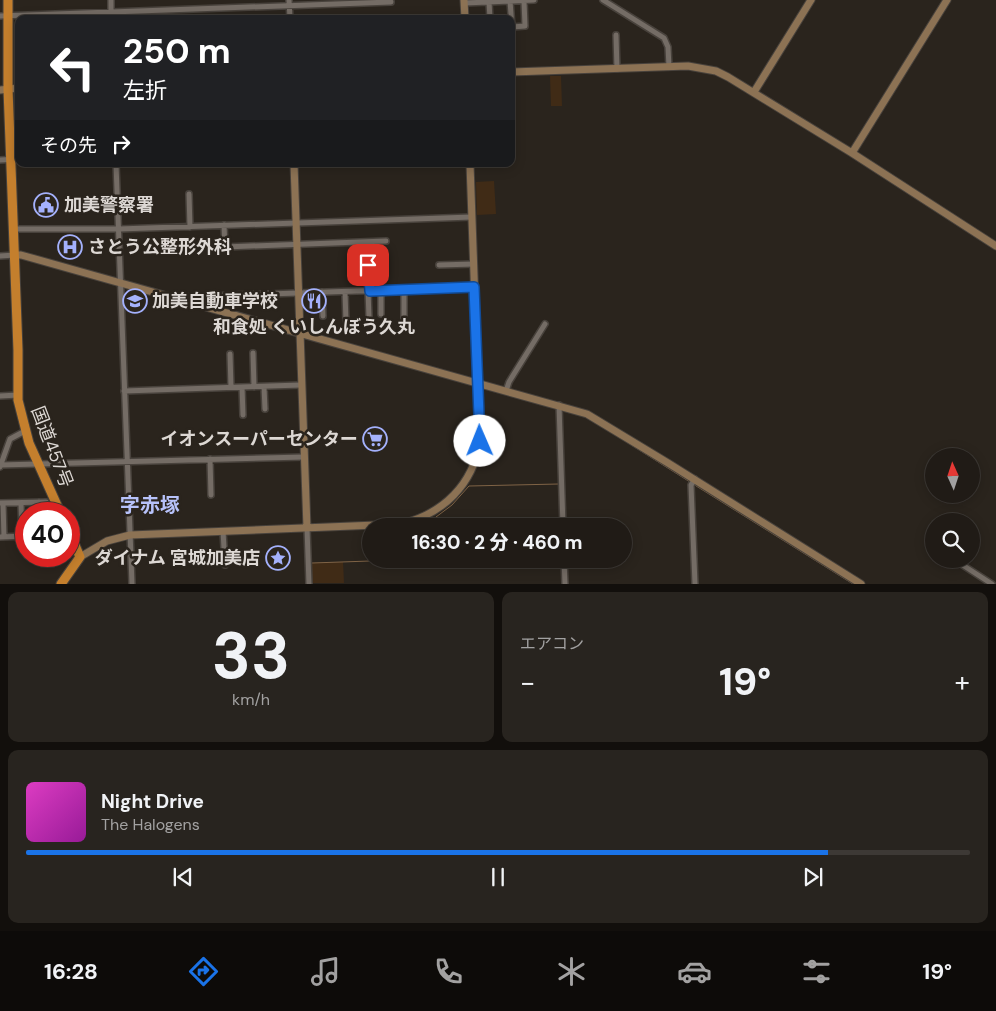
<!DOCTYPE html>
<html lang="ja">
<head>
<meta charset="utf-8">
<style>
	:root { --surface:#201b16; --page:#28241f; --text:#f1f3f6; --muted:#a2a1a1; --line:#3d3935; --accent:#1a73e8 }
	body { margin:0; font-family:"DM Sans","Noto Sans JP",sans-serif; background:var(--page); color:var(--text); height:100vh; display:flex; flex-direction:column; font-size:19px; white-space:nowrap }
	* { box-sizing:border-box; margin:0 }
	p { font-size:16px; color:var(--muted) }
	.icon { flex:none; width:28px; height:28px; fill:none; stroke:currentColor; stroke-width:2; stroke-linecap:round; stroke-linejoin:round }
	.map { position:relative; height:584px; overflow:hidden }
	.side { display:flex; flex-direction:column; gap:8px; padding:8px; background:#120f0c; flex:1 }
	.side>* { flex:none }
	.banner { position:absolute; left:15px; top:15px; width:500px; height:152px; border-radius:10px; box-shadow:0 2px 12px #0003,0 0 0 1px var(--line); background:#202124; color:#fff; overflow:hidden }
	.needle { width:32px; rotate:357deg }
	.tools { position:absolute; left:925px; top:448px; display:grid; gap:10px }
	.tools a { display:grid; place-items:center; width:55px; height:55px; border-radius:50%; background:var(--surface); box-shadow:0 2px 12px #0003,0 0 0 1px var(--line); font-size:25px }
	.speed { position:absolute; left:15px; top:502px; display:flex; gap:10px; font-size:25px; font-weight:700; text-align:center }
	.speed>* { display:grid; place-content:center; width:65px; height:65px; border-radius:50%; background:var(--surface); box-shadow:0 2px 12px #0003,0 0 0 1px var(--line); line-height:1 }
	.speed .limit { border:8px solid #d22; background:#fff; color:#111 }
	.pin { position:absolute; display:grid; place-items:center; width:42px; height:42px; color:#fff; margin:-21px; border-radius:10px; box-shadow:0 2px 8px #0006 }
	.me { position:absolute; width:55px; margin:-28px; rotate:359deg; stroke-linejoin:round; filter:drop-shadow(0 0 4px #0008) }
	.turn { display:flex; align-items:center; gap:18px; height:105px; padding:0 25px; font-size:22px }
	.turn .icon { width:65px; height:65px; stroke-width:2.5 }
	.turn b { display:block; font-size:35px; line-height:42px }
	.then { display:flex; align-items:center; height:48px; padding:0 25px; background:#0003; gap:10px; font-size:19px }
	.big { font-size:38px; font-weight:800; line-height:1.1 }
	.side .widget { flex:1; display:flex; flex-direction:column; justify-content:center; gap:8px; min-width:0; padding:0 18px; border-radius:10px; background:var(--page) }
	.side .dial { align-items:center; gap:0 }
	.dial b { font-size:65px; line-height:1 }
	.song { display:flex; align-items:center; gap:15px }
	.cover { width:60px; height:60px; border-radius:8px; background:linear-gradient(135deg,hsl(310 70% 55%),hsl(300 70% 35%)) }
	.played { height:5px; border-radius:2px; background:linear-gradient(90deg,var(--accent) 85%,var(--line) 85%) }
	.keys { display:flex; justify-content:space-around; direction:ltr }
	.heat { display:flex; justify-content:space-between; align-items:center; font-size:28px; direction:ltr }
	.side .tiles { flex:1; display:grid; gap:8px; grid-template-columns:1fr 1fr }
	.widget:last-child { grid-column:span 2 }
	.trip { position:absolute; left:362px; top:518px; width:270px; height:50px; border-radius:25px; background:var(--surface); box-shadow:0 2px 12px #0003,0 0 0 1px var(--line); font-weight:800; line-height:50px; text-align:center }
	.tabs { display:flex; height:80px; justify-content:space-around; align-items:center; background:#0d0b09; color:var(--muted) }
	.tabs .icon { width:35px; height:35px }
	.tabs .selected { color:var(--accent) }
	.tabs b { font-size:22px; color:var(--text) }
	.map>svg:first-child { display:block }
	.green { fill:#402b16 }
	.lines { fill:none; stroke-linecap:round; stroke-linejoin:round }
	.stream { stroke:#7f6346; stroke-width:1 }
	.street-casing { stroke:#48423c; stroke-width:8 }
	.secondary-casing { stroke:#48423c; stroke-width:9 }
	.highway-casing { stroke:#48423c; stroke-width:11 }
	.street { stroke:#746c65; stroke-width:5 }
	.secondary { stroke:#8c7254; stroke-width:7 }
	.highway { stroke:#c47f2d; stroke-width:9 }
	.route-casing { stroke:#114b97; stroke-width:12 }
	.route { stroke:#1a73e8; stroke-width:9 }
	.labels { text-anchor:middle; stroke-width:5; stroke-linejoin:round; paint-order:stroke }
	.poi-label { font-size:18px; font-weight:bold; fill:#ddd8d4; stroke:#2a241d; text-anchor:start }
	.street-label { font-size:18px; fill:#ddd8d4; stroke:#2a241d }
	.quarter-label { font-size:20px; font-weight:bold; fill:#b7c2fa; stroke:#2a241d }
</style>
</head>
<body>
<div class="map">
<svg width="996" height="584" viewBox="0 0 996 584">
	<rect width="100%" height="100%" fill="#2a241d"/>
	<path class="green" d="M550,76H561L562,106H551Z
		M494,181L496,214L477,215L476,182Z
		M343,562L344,583H312L311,563Z"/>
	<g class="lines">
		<path class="stream" d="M617,436L690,482
			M693,484L853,584
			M436,520V517L452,505L469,486L559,484
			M441,522L559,518
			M312,563L429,559"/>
		<g class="street-casing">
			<path id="street" d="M111,0V19
				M289,0L290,19
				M603,0L664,38L668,47L669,67
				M510,1L512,27L525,26L524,1
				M489,2L490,19
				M465,3L534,0
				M0,16L391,2
				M616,35L617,69
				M0,160L19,159
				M116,164L132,584
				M189,194L190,227
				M224,225L225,247L386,241
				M14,229H119L472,217
				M0,256L15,255
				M368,265L370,291
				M439,265L474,264
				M381,290V314
				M404,290V319
				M368,291L369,317
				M322,292L323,316
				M345,292L346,322
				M178,297L474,287
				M253,353L254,387
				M230,354L231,387
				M242,387L243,415
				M264,387L265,409
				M124,391L301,385
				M506,391L509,382L545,324
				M0,396L18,395
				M559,405L563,526
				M210,459L211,495
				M0,465L304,457
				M0,467L10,439L25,431
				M695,479L691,485L695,584
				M39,502V514
				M0,503L46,502
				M3,503L4,537
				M21,503L22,537
				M307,528L309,584
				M223,531L225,565
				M0,537L26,536
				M564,559L565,584
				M959,559L961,564L992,584"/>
		</g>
		<g class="secondary-casing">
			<path id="secondary" d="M464,0L465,19
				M511,72L688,66L716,71L728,77L852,153L996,246
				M0,90L19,88
				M754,92L811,0
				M852,153L947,0
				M294,164L307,528
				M15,255H21L587,414L668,463L861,584
				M80,557L107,541L130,535L401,524C443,514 473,485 480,441L470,164"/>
		</g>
		<g class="highway-casing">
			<path id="highway" d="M8,0V89L18,350V400L29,443L61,514
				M61,584L80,557L69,531"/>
		</g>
		<use href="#street" class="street"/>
		<use href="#secondary" class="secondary"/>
		<use href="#highway" class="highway"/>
	</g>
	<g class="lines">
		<g class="route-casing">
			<path id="route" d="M368,265L370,291L474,287L480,441"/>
		</g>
		<use href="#route" class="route"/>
	</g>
	<defs>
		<g id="civic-ring" transform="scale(1.25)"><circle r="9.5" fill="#2a241d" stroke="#a4b1fc" stroke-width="1.5"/><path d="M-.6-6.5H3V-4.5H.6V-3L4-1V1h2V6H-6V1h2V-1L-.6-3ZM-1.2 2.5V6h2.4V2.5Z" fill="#a4b1fc"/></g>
		<g id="hospital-ring" transform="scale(1.25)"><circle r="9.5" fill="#2a241d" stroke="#a4b1fc" stroke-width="1.5"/><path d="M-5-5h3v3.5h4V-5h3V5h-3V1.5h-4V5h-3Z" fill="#a4b1fc"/></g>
		<g id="school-ring" transform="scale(1.25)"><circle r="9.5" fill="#2a241d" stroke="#a4b1fc" stroke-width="1.5"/><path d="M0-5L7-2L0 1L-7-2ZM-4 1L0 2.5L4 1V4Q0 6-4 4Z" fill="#a4b1fc"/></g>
		<g id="restaurant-ring" transform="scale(1.25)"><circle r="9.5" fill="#2a241d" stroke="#a4b1fc" stroke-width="1.5"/><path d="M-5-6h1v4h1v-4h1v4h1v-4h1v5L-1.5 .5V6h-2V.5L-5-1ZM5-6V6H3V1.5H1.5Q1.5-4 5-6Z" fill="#a4b1fc"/></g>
		<g id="supermarket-ring" transform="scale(1.25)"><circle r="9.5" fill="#2a241d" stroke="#a4b1fc" stroke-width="1.5"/><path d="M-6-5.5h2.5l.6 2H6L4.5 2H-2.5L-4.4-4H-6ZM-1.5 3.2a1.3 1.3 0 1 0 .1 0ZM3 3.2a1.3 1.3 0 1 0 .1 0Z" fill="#a4b1fc"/></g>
		<g id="sight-ring" transform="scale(1.25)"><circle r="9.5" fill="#2a241d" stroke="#a4b1fc" stroke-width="1.5"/><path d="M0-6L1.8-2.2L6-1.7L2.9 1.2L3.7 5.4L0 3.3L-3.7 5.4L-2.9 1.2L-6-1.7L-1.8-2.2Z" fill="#a4b1fc"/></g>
	</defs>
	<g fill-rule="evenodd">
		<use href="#civic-ring" x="46" y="205"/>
		<use href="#hospital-ring" x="70" y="247"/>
		<use href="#school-ring" x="135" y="301"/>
		<use href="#restaurant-ring" x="314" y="301"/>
		<use href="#supermarket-ring" x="375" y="439"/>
		<use href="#sight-ring" x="278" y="558"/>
	</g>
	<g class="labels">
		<g class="poi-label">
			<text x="64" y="211">加美警察署</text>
			<text x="88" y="253">さとう公整形外科</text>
			<text x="152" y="307">加美自動車学校</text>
			<text x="314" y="333" text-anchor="middle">和食処 くいしんぼう久丸</text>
			<text x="358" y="445" text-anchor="end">イオンスーパーセンター</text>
			<text x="260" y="564" text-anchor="end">ダイナム 宮城加美店</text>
		</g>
		<g class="street-label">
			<text transform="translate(52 447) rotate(69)" y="6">国道457号</text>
		</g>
		<g class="quarter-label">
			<text x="150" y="512">字赤塚</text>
		</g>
	</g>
</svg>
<div class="tools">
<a><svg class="needle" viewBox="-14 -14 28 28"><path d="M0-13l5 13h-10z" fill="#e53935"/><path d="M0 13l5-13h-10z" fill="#a2a1a1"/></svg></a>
<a><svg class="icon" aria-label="search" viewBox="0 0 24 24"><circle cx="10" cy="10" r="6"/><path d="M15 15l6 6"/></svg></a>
</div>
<div class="speed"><div class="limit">40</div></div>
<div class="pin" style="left:368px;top:265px;background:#d93025"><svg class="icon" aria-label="arrive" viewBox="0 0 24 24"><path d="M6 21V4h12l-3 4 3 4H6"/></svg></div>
<svg class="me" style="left:480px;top:441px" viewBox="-20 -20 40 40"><circle r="19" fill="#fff"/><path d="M0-13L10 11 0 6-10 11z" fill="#1a73e8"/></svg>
<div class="trip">16:30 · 2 分 · 460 m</div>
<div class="banner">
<div class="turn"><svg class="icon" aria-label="left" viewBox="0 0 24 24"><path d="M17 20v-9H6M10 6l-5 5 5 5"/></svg><div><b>250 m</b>左折</div></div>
<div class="then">その先<svg class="icon" aria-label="right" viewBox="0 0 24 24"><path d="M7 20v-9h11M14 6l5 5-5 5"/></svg></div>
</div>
</div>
<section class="side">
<div class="tiles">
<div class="widget dial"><b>33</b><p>km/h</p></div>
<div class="widget"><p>エアコン</p>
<div class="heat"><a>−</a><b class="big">19°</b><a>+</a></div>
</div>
<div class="widget">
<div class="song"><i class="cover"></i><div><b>Night Drive</b><p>The Halogens</p></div></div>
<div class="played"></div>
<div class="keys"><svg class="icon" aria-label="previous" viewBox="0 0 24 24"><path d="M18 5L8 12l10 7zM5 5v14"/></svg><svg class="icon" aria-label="pause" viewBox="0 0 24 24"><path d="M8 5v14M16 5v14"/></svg><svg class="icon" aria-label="next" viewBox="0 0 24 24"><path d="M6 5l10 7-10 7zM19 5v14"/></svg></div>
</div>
</div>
</section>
<nav class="tabs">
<b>16:28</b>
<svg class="icon selected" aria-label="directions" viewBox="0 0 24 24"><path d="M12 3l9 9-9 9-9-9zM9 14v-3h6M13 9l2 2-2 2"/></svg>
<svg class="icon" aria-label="music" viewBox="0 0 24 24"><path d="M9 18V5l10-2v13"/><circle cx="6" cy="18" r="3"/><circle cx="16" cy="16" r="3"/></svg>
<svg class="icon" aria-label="phone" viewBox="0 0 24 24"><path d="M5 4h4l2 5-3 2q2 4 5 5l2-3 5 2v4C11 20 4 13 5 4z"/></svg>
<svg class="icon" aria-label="climate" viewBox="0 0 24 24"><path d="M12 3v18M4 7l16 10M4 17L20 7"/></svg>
<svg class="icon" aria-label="car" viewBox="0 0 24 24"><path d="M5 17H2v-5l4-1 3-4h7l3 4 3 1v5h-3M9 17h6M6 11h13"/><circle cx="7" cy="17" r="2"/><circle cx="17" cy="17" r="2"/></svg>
<svg class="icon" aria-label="filters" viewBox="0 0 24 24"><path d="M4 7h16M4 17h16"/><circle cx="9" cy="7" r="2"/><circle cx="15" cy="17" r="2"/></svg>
<b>19°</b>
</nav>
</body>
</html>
